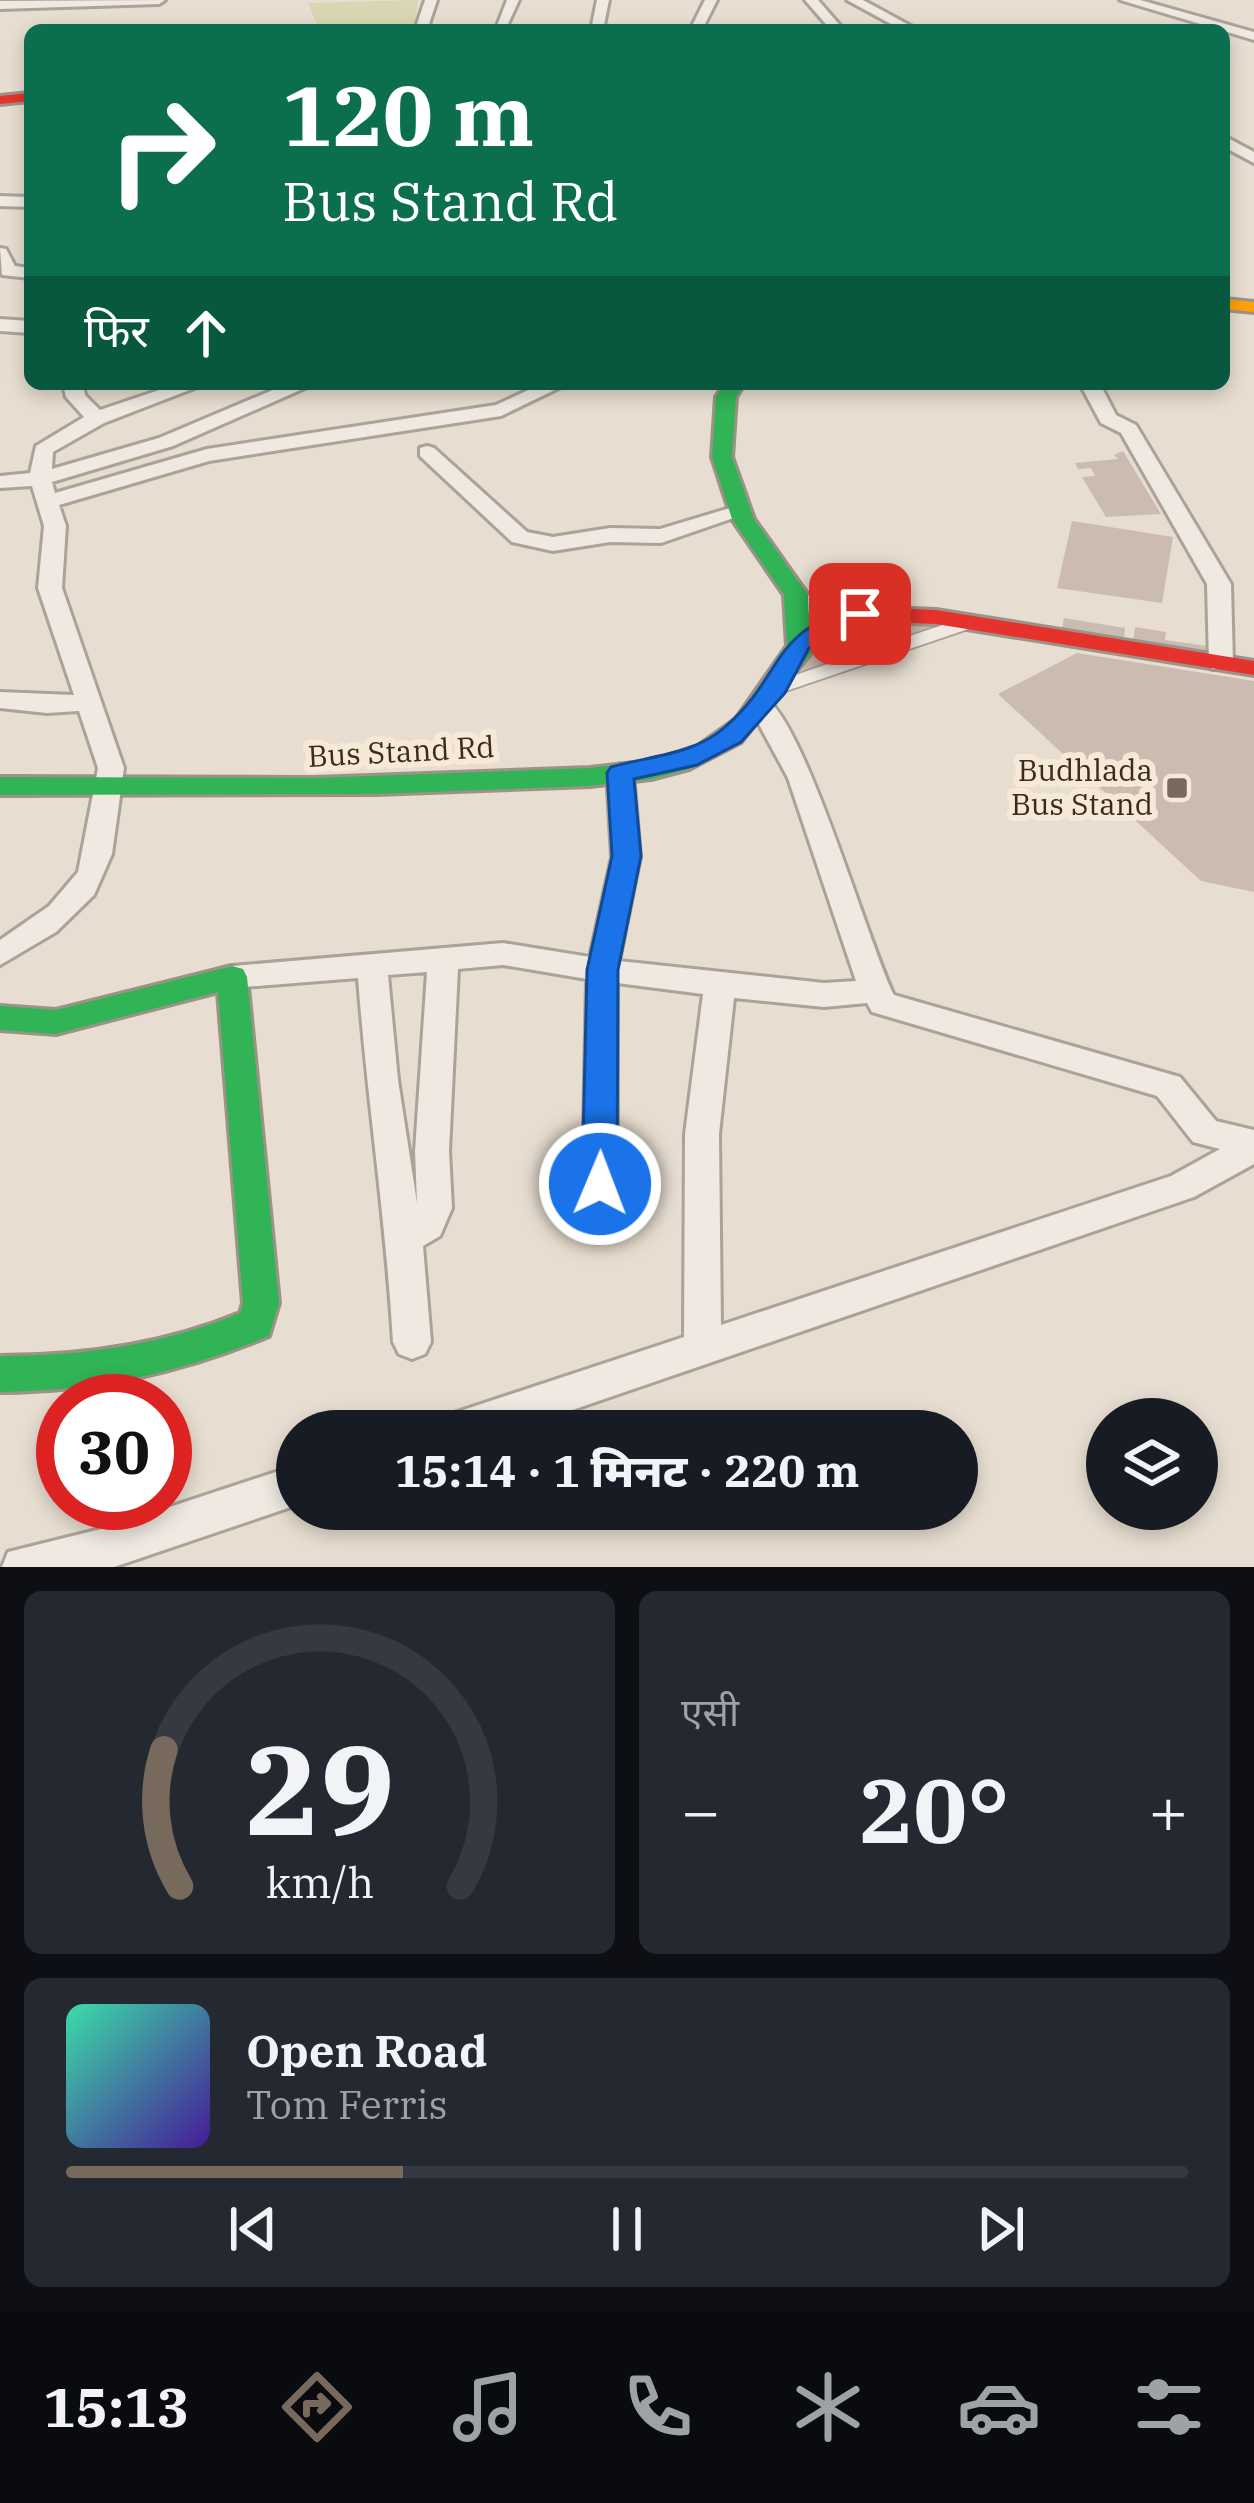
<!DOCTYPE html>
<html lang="hi">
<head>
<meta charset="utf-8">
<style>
	:root { --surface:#171b24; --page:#242831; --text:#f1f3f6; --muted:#9ea1a6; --line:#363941; --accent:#78695d }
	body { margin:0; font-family:"IBM Plex Serif","Noto Sans Devanagari",serif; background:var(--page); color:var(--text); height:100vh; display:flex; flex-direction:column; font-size:45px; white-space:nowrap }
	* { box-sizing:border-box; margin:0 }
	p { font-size:39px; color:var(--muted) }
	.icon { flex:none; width:66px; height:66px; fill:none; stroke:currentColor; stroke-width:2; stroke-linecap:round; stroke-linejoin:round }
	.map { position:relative; height:1567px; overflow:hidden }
	.details { display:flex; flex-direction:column; gap:24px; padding:24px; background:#0d0f14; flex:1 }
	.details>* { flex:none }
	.hud { position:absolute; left:24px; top:24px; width:1206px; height:366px; border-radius:18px; box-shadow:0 6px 18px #0003; background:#0b6e4f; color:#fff; overflow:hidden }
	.fabs { position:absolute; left:1086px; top:1398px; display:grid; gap:24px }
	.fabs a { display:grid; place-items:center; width:132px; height:132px; border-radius:50%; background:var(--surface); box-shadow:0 6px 18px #0003; font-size:60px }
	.speed { position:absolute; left:36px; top:1374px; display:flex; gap:24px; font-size:60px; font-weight:700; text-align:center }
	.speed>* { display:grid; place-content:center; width:156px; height:156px; border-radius:50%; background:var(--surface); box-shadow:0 6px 18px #0003; line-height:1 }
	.speed .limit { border:18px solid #d22; background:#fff; color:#111 }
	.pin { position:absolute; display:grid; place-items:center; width:102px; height:102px; color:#fff; margin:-51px; border-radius:24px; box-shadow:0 6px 18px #0006 }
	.me { position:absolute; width:132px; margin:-66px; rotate:1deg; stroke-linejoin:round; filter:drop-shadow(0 0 9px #0008) }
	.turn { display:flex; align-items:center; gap:42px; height:252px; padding:0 60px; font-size:54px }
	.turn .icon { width:156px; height:156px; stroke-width:2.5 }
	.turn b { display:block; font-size:84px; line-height:102px }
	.then { display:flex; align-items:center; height:114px; padding:0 60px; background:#0003; gap:24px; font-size:45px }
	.big { font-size:90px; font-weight:800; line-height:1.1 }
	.details .widget { flex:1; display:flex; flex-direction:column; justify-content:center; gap:18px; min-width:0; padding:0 42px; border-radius:18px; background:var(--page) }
	.details .dial { align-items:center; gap:0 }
	.dial svg { height:312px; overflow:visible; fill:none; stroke:var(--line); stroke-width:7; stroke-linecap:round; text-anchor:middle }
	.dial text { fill:var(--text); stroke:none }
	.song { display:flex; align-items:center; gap:36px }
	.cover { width:144px; height:144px; border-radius:18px; background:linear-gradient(135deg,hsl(160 70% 55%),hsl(260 70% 35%)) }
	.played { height:12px; border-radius:6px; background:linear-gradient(90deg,var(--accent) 30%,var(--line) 30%) }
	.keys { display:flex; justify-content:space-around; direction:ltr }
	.heat { display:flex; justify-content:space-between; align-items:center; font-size:66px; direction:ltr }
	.details .tiles { flex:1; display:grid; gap:24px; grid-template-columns:1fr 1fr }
	.widget:last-child { grid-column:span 2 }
	.trip { position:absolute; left:276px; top:1410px; width:702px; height:120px; border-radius:60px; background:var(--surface); box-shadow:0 6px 18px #0003; font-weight:800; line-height:120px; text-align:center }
	.tab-bar { display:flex; height:192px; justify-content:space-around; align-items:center; background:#090b0e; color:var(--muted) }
	.tab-bar .icon { width:84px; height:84px }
	.tab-bar .on { color:var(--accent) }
	.tab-bar b { font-size:54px; color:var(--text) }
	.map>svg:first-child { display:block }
	.green { fill:#dad5b2 }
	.building { fill:#cbbbb0 }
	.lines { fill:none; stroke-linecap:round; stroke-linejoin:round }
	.lane-casing { stroke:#aca298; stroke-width:16 }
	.street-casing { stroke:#aca298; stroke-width:6 }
	.fast-casing { stroke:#9c9288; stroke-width:6 }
	.slow-casing { stroke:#9c9288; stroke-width:6 }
	.jam-casing { stroke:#9c9288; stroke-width:6 }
	.lane { stroke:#efe9e2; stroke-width:12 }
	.street { fill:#efe9e2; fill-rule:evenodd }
	.fast { fill:#30b455; fill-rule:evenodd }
	.slow { fill:#ff9f0a; fill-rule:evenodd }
	.jam { fill:#e5322d; fill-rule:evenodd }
	.route { fill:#1a73e8; stroke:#114b97; stroke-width:3 }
	.poi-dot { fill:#78695d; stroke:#f7e9d7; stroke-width:4.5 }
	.labels { text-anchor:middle; stroke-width:12; stroke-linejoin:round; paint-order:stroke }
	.street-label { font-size:30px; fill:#3c2a1f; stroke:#f7e9d7 }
	.poi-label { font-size:30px; fill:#3c2a1f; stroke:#f7e9d7; text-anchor:end }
</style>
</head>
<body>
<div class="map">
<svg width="1254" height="1567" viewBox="0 0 1254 1567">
	<rect width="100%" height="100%" fill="#e7ddd0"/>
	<path class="green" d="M418,0L414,30H319L308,3Z"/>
	<path class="building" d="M1123,451L1161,514L1106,517L1082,477L1095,476L1091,468L1078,469L1075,463L1118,459L1114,455Z
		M1072,521L1173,537L1162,603L1057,588Z
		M1064,618L1125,628L1124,639L1062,629Z
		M916,624L937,626L936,631L802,673L805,650L870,628Z
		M1135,627L1166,632L1165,640L1207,646V655L1133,643Z
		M1077,653L1254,681V892L1201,881L998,694Z"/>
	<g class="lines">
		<g class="lane-casing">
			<path id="lane" d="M782,686L970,622"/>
		</g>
		<g class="street-casing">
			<path id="street" d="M165,0L159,4L0,9V1Z
				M425,0H437L427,30H415Z
				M507,0H519L507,26H497Z
				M597,0H609L603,30H591Z
				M705,0H717L702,30H690Z
				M805,0H818L844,30H831Z
				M847,0H863L918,30H902Z
				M1120,0H1140L1254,32V40Z
				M1224,136L1254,152V163L1224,147Z
				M0,196L30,197V207L0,206Z
				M0,248L6,249L15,266L30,268V278L2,275Z
				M0,319L30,321V333L0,331Z
				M63,384H83L85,395L100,410L177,384H205L104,423L53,452L52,469L159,438L287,384H314L173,446L52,482L55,493L207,449L496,405L541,384H567L501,416L209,461L59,505L66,526L62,588L124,768L112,854L94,895L56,932L0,965V940L49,906L78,872L98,768L79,711L47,713L0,708V692L74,695L38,588L44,526L32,486L0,488V476L30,473L36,446L84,417L66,397Z
				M1080,384H1100L1116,415L1136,425L1231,584L1233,664L1230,669H1212L1209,664L1207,584L1121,433L1101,423Z
				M427,446L434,448L527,532L553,537L610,528L660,529L740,505L751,512L661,543L610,542L553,551L512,542L420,456V448Z
				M796,588L831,609L827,614C812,618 794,607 784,595Z
				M761,696C801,707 869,947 894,995L1180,1077L1216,1121L1254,1130V1164L1194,1197L511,1431H437L443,1418L457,1412L684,1337L685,1134L703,994L617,983V1184L612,1194L600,1198L588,1194L583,1184L587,979L503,965L458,969L449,1151L452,1208L440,1236L423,1246L431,1342L425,1354L412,1359L399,1354L393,1342C386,1220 367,1099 358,978L232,988L221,985L217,977L221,969L232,966L503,943L590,957L612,857L607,773L620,764L633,773L640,857L619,961L824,983L856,981L788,778L748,704ZM427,972L415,1151L417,1203L398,1080L388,975ZM734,998L824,1007L867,1003L872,1012L1157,1096L1193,1142L1220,1149L1171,1176L721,1325L719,1134Z
				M297,1465V1505L114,1567H2L8,1552L109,1527Z"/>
		</g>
		<g class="fast-casing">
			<path id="fast" d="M724,384H744L736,397L732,457L754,519L808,595L809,625L825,626L828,631L741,742L689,769L651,779L590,786L376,794L0,795V777L314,778L590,768L651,761L698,746L736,719L787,646L784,595L732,519L712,457L716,397Z
				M232,966L243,969L247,977L279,1303L269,1336C181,1373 96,1391 0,1392V1356C83,1356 163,1345 240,1313L243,1303L218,992L56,1034L0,1030V1006L56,1010Z"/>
		</g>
		<g class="slow-casing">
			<path id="slow" d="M1224,299L1254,302V312L1224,309Z"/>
		</g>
		<g class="jam-casing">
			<path id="jam" d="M30,93V101L0,104V96Z
				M860,607L936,610L1254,661V675L936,624L862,621L836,629L824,622Z"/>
		</g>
		<use href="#lane" class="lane"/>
		<use href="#street" class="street"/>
		<use href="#fast" class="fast"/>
		<use href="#slow" class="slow"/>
		<use href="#jam" class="jam"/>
	</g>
	<path class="route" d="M860,607L869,609V620L809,648L785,693L741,742L697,765L634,779L641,856L618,970L617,1184L612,1194L600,1198L587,1194L582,1184L587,970L612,856L607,773L611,767C649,756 694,755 725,727C787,673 767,631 860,607Z"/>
	<rect class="poi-dot" x="1165" y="776" width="24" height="24" rx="6"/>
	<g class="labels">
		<g class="street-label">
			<text transform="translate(401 752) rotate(-3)" y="10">Bus Stand Rd</text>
		</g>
		<g class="poi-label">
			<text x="1153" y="781">Budhlada<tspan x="1153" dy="34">Bus Stand</tspan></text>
		</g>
	</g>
</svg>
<div class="fabs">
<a><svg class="icon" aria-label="layers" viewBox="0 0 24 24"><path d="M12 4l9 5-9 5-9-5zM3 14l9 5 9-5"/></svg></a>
</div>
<div class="speed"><div class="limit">30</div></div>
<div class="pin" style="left:860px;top:614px;background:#d93025"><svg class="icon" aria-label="arrive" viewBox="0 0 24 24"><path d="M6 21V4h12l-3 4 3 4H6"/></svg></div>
<svg class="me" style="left:600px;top:1184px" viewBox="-20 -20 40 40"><circle r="17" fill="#1a73e8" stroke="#fff" stroke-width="3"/><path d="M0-11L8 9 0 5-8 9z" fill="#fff"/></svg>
<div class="trip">15:14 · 1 मिनट · 220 m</div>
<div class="hud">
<div class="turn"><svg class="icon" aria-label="right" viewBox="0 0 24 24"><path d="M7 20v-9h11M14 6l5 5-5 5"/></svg><div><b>120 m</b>Bus Stand Rd</div></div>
<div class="then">फिर<svg class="icon" aria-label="ahead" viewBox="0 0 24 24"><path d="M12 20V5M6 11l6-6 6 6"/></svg></div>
</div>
</div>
<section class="details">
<div class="tiles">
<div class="widget dial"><svg viewBox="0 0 100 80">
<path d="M14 69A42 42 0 1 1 86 69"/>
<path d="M14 69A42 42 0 0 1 10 34" stroke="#78695d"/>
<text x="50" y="56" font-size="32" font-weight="700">29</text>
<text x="50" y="72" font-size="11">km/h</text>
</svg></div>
<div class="widget"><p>एसी</p>
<div class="heat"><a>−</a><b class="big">20°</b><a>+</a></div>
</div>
<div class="widget">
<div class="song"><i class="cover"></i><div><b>Open Road</b><p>Tom Ferris</p></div></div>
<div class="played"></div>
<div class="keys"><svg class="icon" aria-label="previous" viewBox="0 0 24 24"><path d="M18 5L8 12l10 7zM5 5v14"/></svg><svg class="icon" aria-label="pause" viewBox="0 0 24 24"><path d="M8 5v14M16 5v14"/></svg><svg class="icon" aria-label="next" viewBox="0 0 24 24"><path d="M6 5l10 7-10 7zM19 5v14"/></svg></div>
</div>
</div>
</section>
<nav class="tab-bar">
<b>15:13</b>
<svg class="icon on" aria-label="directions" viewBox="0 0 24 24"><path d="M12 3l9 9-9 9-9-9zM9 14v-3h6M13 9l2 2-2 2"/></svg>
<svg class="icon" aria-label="music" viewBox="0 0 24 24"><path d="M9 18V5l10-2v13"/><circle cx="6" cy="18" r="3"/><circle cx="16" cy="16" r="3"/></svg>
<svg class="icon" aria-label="phone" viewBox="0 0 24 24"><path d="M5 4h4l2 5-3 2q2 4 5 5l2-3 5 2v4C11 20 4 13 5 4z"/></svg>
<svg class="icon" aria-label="climate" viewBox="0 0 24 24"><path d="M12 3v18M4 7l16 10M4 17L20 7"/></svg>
<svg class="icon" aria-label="car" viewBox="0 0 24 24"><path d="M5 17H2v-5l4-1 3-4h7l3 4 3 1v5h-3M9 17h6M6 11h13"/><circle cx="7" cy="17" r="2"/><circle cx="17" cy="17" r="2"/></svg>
<svg class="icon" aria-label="filters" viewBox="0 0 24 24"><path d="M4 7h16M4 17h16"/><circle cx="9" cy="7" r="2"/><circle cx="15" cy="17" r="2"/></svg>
</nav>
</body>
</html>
